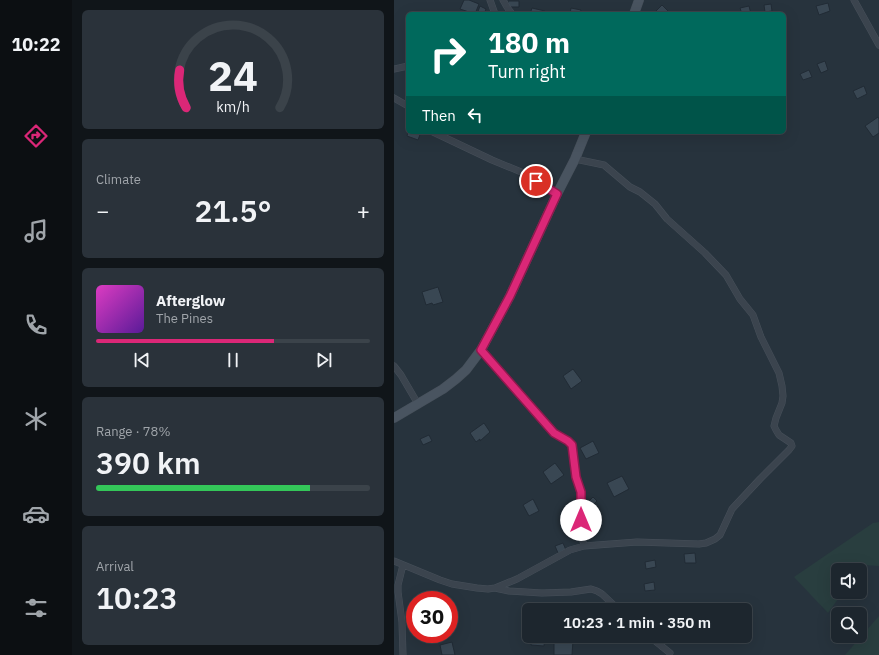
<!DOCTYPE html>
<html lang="en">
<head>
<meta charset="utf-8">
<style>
	:root { --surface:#1d262e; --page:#2a323a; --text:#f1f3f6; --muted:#a0a5aa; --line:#3b434a; --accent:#db2777 }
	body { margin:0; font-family:"IBM Plex Sans",sans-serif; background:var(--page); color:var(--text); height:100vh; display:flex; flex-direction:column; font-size:15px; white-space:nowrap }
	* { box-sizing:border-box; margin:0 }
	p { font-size:13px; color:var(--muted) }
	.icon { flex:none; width:22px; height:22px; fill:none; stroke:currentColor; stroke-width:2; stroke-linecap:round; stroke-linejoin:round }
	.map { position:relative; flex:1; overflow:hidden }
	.panel { display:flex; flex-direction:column; gap:10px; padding:10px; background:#101519; width:322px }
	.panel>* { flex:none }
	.hud { position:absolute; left:12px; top:12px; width:380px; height:122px; border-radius:6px; box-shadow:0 4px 16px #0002,0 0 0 1px var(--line); background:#00695c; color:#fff; overflow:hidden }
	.controls { position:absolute; left:437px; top:563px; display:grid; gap:8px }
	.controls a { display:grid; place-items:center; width:36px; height:36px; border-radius:6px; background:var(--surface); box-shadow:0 4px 16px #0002,0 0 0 1px var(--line); font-size:20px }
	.speed { position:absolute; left:12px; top:591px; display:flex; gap:8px; font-size:20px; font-weight:700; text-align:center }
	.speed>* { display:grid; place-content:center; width:52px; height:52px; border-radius:50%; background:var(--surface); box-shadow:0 4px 16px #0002,0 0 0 1px var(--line); line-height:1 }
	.speed .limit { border:6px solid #d22; background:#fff; color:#111 }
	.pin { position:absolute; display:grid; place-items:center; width:34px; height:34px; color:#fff; margin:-17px; border:2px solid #fff; border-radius:50%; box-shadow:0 1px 4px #0007 }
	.me { position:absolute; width:44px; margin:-22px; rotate:0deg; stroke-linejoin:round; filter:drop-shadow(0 0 3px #0008) }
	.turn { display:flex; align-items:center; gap:14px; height:84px; padding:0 16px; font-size:18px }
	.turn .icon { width:52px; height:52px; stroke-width:2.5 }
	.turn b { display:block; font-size:28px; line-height:34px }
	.then { display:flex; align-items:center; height:38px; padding:0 16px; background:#0003; gap:8px; font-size:15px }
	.big { font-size:30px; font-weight:600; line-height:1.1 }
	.panel .card { flex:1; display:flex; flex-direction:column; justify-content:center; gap:6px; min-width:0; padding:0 14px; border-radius:6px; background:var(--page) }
	.panel .dial { align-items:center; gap:0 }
	.dial svg { height:104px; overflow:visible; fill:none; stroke:var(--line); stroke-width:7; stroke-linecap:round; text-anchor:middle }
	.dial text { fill:var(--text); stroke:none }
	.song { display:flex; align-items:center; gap:12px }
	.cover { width:48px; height:48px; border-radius:6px; background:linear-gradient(135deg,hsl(310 70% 55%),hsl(270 70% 35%)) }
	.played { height:4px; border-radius:2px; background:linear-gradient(90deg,var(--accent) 65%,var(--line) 65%) }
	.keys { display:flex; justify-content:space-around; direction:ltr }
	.heat { display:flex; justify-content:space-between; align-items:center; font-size:22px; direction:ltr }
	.charge { height:6px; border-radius:3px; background:linear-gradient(90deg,#34c759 78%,var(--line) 0) }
	.trip { position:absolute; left:128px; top:603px; width:230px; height:40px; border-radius:6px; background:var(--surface); box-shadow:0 4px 16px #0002,0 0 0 1px var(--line); font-weight:600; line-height:40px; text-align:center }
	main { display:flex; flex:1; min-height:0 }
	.tab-bar { display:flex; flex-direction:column; width:72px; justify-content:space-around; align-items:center; background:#0c0f12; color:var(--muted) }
	.tab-bar .icon { width:28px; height:28px }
	.tab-bar .on { color:var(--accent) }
	.tab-bar b { font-size:18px; color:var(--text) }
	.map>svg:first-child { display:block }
	.green { fill:#293e3f }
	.building { fill:#394753; stroke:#212b35 }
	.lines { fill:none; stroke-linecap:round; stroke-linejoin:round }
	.street-casing { stroke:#47505a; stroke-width:7 }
	.secondary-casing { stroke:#47505a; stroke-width:10 }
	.street { stroke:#3b444e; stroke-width:6 }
	.secondary { stroke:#495460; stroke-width:9 }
	.route-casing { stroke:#8e194d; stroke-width:10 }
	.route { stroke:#db2777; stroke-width:7 }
</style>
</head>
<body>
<main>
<nav class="tab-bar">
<b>10:22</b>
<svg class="icon on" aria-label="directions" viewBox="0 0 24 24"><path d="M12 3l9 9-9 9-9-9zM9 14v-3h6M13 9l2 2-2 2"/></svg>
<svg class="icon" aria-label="music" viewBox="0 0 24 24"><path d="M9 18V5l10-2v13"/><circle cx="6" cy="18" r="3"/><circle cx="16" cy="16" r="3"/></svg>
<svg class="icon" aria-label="phone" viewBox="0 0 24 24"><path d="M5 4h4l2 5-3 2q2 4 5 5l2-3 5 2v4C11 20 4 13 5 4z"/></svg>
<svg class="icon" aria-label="climate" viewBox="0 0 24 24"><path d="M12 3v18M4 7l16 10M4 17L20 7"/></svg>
<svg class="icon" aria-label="car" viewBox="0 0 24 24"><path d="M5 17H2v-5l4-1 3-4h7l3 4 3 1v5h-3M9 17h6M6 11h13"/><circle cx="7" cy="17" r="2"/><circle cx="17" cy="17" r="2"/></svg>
<svg class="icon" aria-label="filters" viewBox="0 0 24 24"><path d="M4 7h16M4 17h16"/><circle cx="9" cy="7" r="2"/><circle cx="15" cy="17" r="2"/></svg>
</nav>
<section class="panel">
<div class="card dial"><svg viewBox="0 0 100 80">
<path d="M14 69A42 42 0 1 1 86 69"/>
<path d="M14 69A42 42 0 0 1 9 40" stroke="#db2777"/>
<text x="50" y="56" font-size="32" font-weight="700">24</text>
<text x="50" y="72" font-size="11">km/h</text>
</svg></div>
<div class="card"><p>Climate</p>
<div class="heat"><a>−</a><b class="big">21.5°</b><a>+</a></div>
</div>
<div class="card">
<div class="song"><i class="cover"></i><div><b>Afterglow</b><p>The Pines</p></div></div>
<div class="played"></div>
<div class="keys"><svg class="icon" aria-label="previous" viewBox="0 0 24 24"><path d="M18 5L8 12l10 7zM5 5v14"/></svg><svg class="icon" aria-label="pause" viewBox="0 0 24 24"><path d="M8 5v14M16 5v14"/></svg><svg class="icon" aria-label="next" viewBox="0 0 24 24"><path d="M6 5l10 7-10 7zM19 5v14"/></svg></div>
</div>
<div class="card"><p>Range · 78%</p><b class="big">390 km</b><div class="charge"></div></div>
<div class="card"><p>Arrival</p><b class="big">10:23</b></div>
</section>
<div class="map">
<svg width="485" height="655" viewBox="0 0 485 655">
	<rect width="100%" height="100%" fill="#27333d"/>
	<path class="green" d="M485,522V566L469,565L466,570H444V592H449L434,613L400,577L479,523Z
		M485,616V655H451Z"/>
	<path class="building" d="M70,0H75L85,4L81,14L66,9Z
		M114,1H125V7H114Z
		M434,3L436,11L425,15L422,6Z
		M377,4L378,11L371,12L370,5Z
		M268,5L275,12L272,14H263L261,12Z
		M86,6L92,9L90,14H83Z
		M355,6L357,14H348L346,8Z
		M138,8L151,11V14H136Z
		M177,8L187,10L186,14H176Z
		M431,61L434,70L427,73L423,64Z
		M415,70L418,77L409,80L406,74Z
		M470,86L473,94L463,99L459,91Z
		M484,117L485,119V133L479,137L471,126Z
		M14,132H27L24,140L13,136Z
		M44,287L49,302L39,305L38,303L32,305L28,292Z
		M179,369L188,381L177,389L169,376Z
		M90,423L96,432L86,441V439L82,442L76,433Z
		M35,435L38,441L29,445L26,439Z
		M199,441L205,453L192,459L186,448Z
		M161,463L170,475L157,484L149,472Z
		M228,476L235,489L220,497L213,483Z
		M199,497L203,501L196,508L192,504Z
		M139,499L145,511L135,516L129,505Z
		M169,543L172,550L164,553L161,546Z
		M301,553L302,563H291L290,554Z
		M261,560L262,567L252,569L251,562Z
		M260,582L261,590L251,591L250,584Z
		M138,636H151L150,646L137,645Z
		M160,640H179L178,655H160Z
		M58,642L61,655H48L46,645Z"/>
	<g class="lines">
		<g class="street-casing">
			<path id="street" d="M96,0L101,14
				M109,0L113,7L118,14
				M460,0L485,45
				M0,69L14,66
				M0,98L14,106
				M39,132L98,160L132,174L163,194
				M87,350L160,433L173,441L178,445L182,477L187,492V532L190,546
				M0,366L7,375L24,404
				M0,561L46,580L58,584L83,588L94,589L101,588L123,579L176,550L190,546L243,542L305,544L312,543L321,539L326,535L338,509L366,479L395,450L398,446L397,443L385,435L382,430L380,426L382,418L388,403L389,396L388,386L385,373L367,337L359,315L346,299L332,275L311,253L273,219L261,204L246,192L236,187L210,165L181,159
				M9,565L4,585V592L8,622L9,655
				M101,588L115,591L148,593L177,592L197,589L203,591L208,594L225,610
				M255,636L276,653"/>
		</g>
		<g class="secondary-casing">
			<path id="secondary" d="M240,14L245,0
				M0,418L49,389L62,379L72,370L87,350L116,296L163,194L181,159L192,132"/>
		</g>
		<use href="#street" class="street"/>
		<use href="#secondary" class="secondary"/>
	</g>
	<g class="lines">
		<g class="route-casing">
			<path id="route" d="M142,181L163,194L116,296L87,350L160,433L174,441L178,445L182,477L187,492V520"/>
		</g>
		<use href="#route" class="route"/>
	</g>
</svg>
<div class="controls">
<a><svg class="icon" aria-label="sound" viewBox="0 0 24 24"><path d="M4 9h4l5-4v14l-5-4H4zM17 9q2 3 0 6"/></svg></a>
<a><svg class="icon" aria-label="search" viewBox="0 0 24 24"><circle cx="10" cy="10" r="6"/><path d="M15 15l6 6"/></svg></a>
</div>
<div class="speed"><div class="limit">30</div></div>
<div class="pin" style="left:142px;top:181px;background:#d93025"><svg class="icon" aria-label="arrive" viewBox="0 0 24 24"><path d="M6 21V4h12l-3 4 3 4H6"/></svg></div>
<svg class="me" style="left:187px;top:520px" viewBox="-20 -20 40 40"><circle r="19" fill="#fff"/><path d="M0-13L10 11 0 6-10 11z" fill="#db2777"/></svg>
<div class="trip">10:23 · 1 min · 350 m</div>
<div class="hud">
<div class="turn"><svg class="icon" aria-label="right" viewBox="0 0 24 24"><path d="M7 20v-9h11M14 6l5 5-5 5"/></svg><div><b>180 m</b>Turn right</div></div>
<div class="then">Then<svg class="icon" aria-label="left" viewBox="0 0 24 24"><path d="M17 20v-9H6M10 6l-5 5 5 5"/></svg></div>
</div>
</div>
</main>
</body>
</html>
